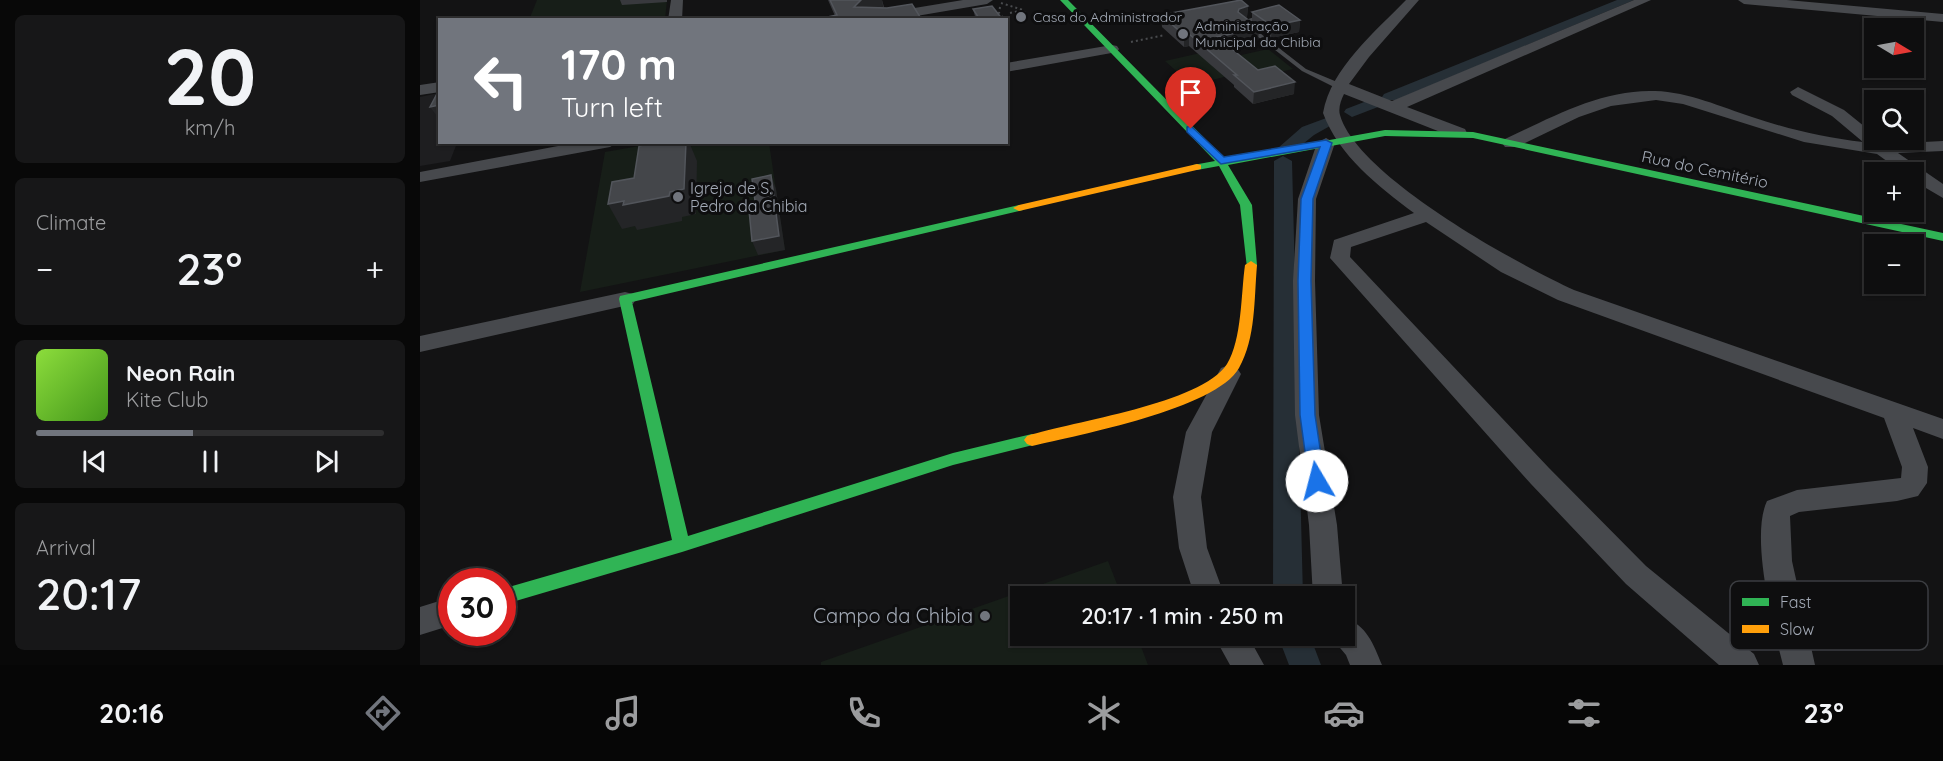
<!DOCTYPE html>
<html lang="en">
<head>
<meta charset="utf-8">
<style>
	:root { --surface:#0e0e0f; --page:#171718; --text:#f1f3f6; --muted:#9b9c9e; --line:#2e2e2f; --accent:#71757d }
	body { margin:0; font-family:Quicksand,sans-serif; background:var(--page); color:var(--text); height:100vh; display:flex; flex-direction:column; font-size:22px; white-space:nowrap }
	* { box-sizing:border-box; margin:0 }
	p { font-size:20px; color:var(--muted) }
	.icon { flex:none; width:33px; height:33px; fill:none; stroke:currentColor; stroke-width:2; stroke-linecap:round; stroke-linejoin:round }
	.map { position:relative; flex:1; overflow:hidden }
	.details { display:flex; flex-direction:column; gap:15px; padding:15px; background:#080808; width:420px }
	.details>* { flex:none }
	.banner { position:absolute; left:18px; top:18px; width:570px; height:126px; border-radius:0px; box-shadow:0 2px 4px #0004,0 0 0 2px var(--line); background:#71757d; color:#fff; overflow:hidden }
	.needle { width:39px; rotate:100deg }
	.tools { position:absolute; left:1444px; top:18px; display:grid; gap:12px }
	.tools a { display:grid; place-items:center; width:60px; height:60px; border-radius:0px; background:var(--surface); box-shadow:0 2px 4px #0004,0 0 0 2px var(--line); font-size:30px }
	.speed { position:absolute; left:18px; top:568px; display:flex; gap:12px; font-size:30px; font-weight:700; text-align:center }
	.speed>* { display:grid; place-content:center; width:78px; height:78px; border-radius:50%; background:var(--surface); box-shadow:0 2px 4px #0004,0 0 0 2px var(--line); line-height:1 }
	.speed .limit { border:9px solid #d22; background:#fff; color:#111 }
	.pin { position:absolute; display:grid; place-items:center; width:51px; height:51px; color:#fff; margin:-62px -26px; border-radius:50% 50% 50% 0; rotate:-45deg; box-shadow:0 0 6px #0007 }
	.pin .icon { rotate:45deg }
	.me { position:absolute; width:66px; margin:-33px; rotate:352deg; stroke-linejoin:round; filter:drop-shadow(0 0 4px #0008) }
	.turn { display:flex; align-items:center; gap:21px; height:126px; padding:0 24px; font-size:27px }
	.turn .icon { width:78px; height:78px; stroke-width:2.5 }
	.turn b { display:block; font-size:42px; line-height:51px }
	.big { font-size:45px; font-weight:600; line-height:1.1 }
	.details .tile { flex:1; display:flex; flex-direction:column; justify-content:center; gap:9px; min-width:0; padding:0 21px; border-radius:9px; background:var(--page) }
	.details .dial { align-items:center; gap:0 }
	.dial b { font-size:78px; line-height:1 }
	.song { display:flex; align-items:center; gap:18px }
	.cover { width:72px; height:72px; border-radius:9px; background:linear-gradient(135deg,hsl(90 70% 55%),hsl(100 70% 35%)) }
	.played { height:6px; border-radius:3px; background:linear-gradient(90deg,var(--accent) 45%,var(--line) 45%) }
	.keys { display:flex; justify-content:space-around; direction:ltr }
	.heat { display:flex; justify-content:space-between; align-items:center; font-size:33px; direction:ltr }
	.trip { position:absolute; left:590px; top:586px; width:345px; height:60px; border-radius:0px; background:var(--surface); box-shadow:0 2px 4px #0004,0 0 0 2px var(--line); font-weight:600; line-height:60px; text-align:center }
	.tabs { display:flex; height:96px; justify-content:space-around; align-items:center; background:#060606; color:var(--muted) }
	.tabs .icon { width:42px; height:42px }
	.tabs .on { color:var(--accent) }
	.tabs b { font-size:27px; color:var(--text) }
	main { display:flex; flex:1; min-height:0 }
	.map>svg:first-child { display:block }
	.built { fill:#1e1e20 }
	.green { fill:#171e18 }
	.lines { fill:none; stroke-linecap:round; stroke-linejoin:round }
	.canal { fill:#262f36; fill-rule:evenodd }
	.path { stroke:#494b4e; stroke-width:2; stroke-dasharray:2 3; stroke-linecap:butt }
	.lane { fill:#47494d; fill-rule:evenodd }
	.street { fill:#47494d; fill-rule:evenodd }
	.fast { fill:#30b455; fill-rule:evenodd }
	.slow { fill:#ff9f0a; fill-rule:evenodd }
	.wall { fill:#38393d }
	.shaded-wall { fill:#242527 }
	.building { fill:#44464a; stroke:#52555b; stroke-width:1.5 }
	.route { fill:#1a73e8; stroke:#114b97; stroke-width:1.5 }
	.poi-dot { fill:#71757d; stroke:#0e0e0f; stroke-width:2 }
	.labels { text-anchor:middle; stroke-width:6; stroke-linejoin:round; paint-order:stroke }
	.far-poi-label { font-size:14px; fill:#a3aab6; stroke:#0e0e0f; text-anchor:start }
	.street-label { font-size:16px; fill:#a3aab6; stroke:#0e0e0f }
	.poi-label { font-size:16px; fill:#a3aab6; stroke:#0e0e0f; text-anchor:start }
	.near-poi-label { font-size:20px; fill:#a3aab6; stroke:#0e0e0f; text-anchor:end }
	.key { fill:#0e0e0f; stroke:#3b3d41; stroke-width:1.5 }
	.key-label { font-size:16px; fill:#a3aab6 }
</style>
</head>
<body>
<main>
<section class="details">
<div class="tile dial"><b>20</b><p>km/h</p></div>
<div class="tile"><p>Climate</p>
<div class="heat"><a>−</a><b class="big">23°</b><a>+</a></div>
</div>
<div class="tile">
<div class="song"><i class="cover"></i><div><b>Neon Rain</b><p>Kite Club</p></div></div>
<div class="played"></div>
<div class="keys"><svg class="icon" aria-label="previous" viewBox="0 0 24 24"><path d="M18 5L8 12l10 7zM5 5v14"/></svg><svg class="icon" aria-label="pause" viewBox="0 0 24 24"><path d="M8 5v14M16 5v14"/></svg><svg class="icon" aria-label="next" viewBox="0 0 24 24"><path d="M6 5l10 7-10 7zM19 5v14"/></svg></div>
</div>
<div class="tile"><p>Arrival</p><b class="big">20:17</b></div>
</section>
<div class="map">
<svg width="1523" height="665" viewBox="0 0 1523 665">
	<rect width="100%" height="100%" fill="#131314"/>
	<path class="built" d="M19,93L20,142L37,143L30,161L0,166V97Z"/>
	<path class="green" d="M117,0H247L245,19L109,20Z
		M798,49L808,58L848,49L873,69L833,78L816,74L772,85L745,61Z
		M236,143H349L365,250L160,292L185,152Z
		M688,561L702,597H600V636H717L728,665H401V662Z"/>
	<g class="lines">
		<path class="canal" d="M1197,0H1214L976,100H964L962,97L964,94Z
			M952,99L960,104L958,107L932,117L924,112L926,109Z
			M909,117L915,119L917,122L894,135L873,152H861L858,148L882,127Z
			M863,156L872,161L883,597H853L854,161Z
			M858,636H890L901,665H869Z"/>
		<path class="path" d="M581,3L603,10
			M580,7L579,13L584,19
			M590,13L603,10L605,13
			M711,42L745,35
			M750,81L764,78"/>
		<path class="lane" d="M844,14L847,16L846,17L827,23L886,69L922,84V88H916L882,71L819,22Z"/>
		<path class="street" d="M251,0H263L262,20H248Z
			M543,0H573L567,4L473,20H440L446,16Z
			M986,0H999L949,57L929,84L972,101L1214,0H1231L987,107L1045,129L1047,133L1045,137H1033L924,94C921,100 918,108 920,115C937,176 1097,264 1154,290L1523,419V439L1493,428L1508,467L1507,483L1498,496L1477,501L1379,512L1370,516L1372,561L1395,665H1363C1353,626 1330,537 1347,501L1377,490L1481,478L1482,467L1464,418L1138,300L1081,272L1006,222L931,247L930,257L1129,468L1226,566L1334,654L1339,665H1299L1206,584L1111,484L910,258L914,240L994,213C958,186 919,156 903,113C911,68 955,32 986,0Z
			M1318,0H1367L1523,14V22L1324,4Z
			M692,45L697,46L699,49L697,52L586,72V63Z
			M20,82V92L0,95V85Z
			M1378,87L1424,110L1455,135V140L1465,144L1523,141V151L1478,153L1523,184V198L1494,181V172H1482L1457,154L1384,142L1263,104L1236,100L1191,106L1159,117L1097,147H1085L1082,143L1085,139C1132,117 1182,89 1235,91C1269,92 1301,107 1332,117C1368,129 1405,138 1443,142L1412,116L1372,95L1370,92Z
			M906,138L915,143L896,199L895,281L899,415L917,525L923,597H893L889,525L875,415L873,281L878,199L897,143Z
			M159,142H198L190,147L0,182V172Z
			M205,292L213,294L216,299L213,304L0,352V336Z
			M809,365L817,368L821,374L792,432L781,497L787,548L805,597H775L759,548L753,497L766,432L801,368Z
			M32,597V625L0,635V607Z
			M924,617C947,626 953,643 962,665H930L926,655L910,636H924Z
			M794,636H828L844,665H810Z"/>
		<path class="fast" d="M640,0H648L805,159L965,130L1053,132L1523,233V241L1053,138L965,136L808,165L832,205L837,265L835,268H827L820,205L799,166L777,170L772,167L773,165L795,161Z
			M599,205L603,206V210L212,302L268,536L533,453L612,434L617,436L620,440L617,444L533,465L262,552L82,605V589L252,540L199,299L200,296Z"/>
		<path class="slow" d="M777,164L781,165V169L599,211L593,208L599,205Z
			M831,261L837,265C834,299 836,338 819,368C796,409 658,435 612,446L607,444L604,440L607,436C653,421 781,404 807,364C822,340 821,293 825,265Z"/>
	</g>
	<path class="wall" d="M200,0H247V2L202,5Z
		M408,0H462L464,7L415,16Z
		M828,6L827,17L825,18L832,23V12L880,20L879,32L851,38L839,29L838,40L808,46L838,70L874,94L833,104L814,87V85L769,46L764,47L742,27L741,15Z
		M553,9L583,20H556Z"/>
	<path class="shaded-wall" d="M441,0H462L464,11L434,7Z
		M828,6L827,17L818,20V24L819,9Z
		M880,20L879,32L851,38L852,26Z
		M588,25L589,35H586V26Z
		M839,28L838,40L797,49V37Z
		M769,34V46L764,47V35Z
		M875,82L874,94L833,104L834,92Z
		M20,105V120L10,107Z
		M266,142H269L277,161L276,214L262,217V221L217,230L215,226L202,229L188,204L250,192Z
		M351,175L356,189L365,250L338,255L332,241Z"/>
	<path class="building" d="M410,0H441L434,7L467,8L492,4L502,20H408L407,17L417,15Z
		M821,0L828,6L819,9L818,12L839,28L797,37L838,70L855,66L875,82L834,92L814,75H817L769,34L764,35L741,15Z
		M859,5L880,20L852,26L832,12Z
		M572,6L583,20H560L553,9Z
		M366,17L367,20H349Z
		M20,88V105L10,107Z
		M237,142H266L264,189L250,192L249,196L203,205L204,201L188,204L192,182L214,178L219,146Z
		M351,175L359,236L332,241L329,210L336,208L332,179Z"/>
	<path class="route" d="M771,126L804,157L906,140L912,143L893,199L891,281L895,415L905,481L902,486H891L889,481L880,415L878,281L881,199L900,147L801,164L767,132V127Z"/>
	<g class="poi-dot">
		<circle cx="601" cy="17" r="6"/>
		<circle cx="763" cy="34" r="6"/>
		<circle cx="258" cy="197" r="6"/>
		<circle cx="565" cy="616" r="6"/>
	</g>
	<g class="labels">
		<g class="far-poi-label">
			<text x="613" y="22">Casa do Administrador</text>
			<text x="775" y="31">Administração<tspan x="775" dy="16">Municipal da Chibia</tspan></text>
		</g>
		<g class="street-label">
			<text transform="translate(1285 169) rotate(12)" y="6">Rua do Cemitério</text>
		</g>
		<g class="poi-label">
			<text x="270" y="194">Igreja de S.<tspan x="270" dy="18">Pedro da Chibia</tspan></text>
		</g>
		<g class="near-poi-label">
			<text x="553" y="623">Campo da Chibia</text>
		</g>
	</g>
	<rect x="1310" y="581" width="198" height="69" rx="9" class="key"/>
	<rect x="1322" y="598" width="27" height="8" fill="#30b455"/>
	<rect x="1322" y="625" width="27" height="8" fill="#ff9f0a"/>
	<g class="key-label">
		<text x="1360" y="608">Fast</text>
		<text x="1360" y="635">Slow</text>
	</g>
</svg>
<div class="tools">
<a><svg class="needle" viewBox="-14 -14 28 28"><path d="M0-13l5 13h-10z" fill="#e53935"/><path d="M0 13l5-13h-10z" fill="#9b9c9e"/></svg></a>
<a><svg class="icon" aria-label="search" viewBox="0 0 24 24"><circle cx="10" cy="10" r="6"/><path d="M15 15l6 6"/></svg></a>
<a>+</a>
<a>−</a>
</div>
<div class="speed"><div class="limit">30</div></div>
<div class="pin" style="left:771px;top:129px;background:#d93025"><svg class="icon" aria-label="arrive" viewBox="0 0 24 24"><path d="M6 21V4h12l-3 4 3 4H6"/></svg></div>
<svg class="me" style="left:897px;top:481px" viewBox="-20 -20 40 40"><circle r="19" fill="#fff"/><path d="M0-13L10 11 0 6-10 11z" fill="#1a73e8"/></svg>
<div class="trip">20:17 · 1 min · 250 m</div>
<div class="banner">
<div class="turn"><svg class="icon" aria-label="left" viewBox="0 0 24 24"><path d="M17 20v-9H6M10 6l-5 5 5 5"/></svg><div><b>170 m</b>Turn left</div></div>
</div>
</div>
</main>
<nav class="tabs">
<b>20:16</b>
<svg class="icon on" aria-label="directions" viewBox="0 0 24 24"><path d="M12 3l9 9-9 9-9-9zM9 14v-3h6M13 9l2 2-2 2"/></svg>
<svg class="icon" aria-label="music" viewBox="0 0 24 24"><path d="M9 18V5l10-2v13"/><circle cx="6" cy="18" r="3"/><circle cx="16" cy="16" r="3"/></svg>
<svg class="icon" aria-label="phone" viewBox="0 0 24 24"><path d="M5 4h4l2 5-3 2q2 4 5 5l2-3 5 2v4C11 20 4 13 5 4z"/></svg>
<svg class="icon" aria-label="climate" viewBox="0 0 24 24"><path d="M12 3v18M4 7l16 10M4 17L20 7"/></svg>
<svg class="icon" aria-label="car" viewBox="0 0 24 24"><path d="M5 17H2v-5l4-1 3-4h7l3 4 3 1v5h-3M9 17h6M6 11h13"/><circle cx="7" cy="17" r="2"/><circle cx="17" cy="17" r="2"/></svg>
<svg class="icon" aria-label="filters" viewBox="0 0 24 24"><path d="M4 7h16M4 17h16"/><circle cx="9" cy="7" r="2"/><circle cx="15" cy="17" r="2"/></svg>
<b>23°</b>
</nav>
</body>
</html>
